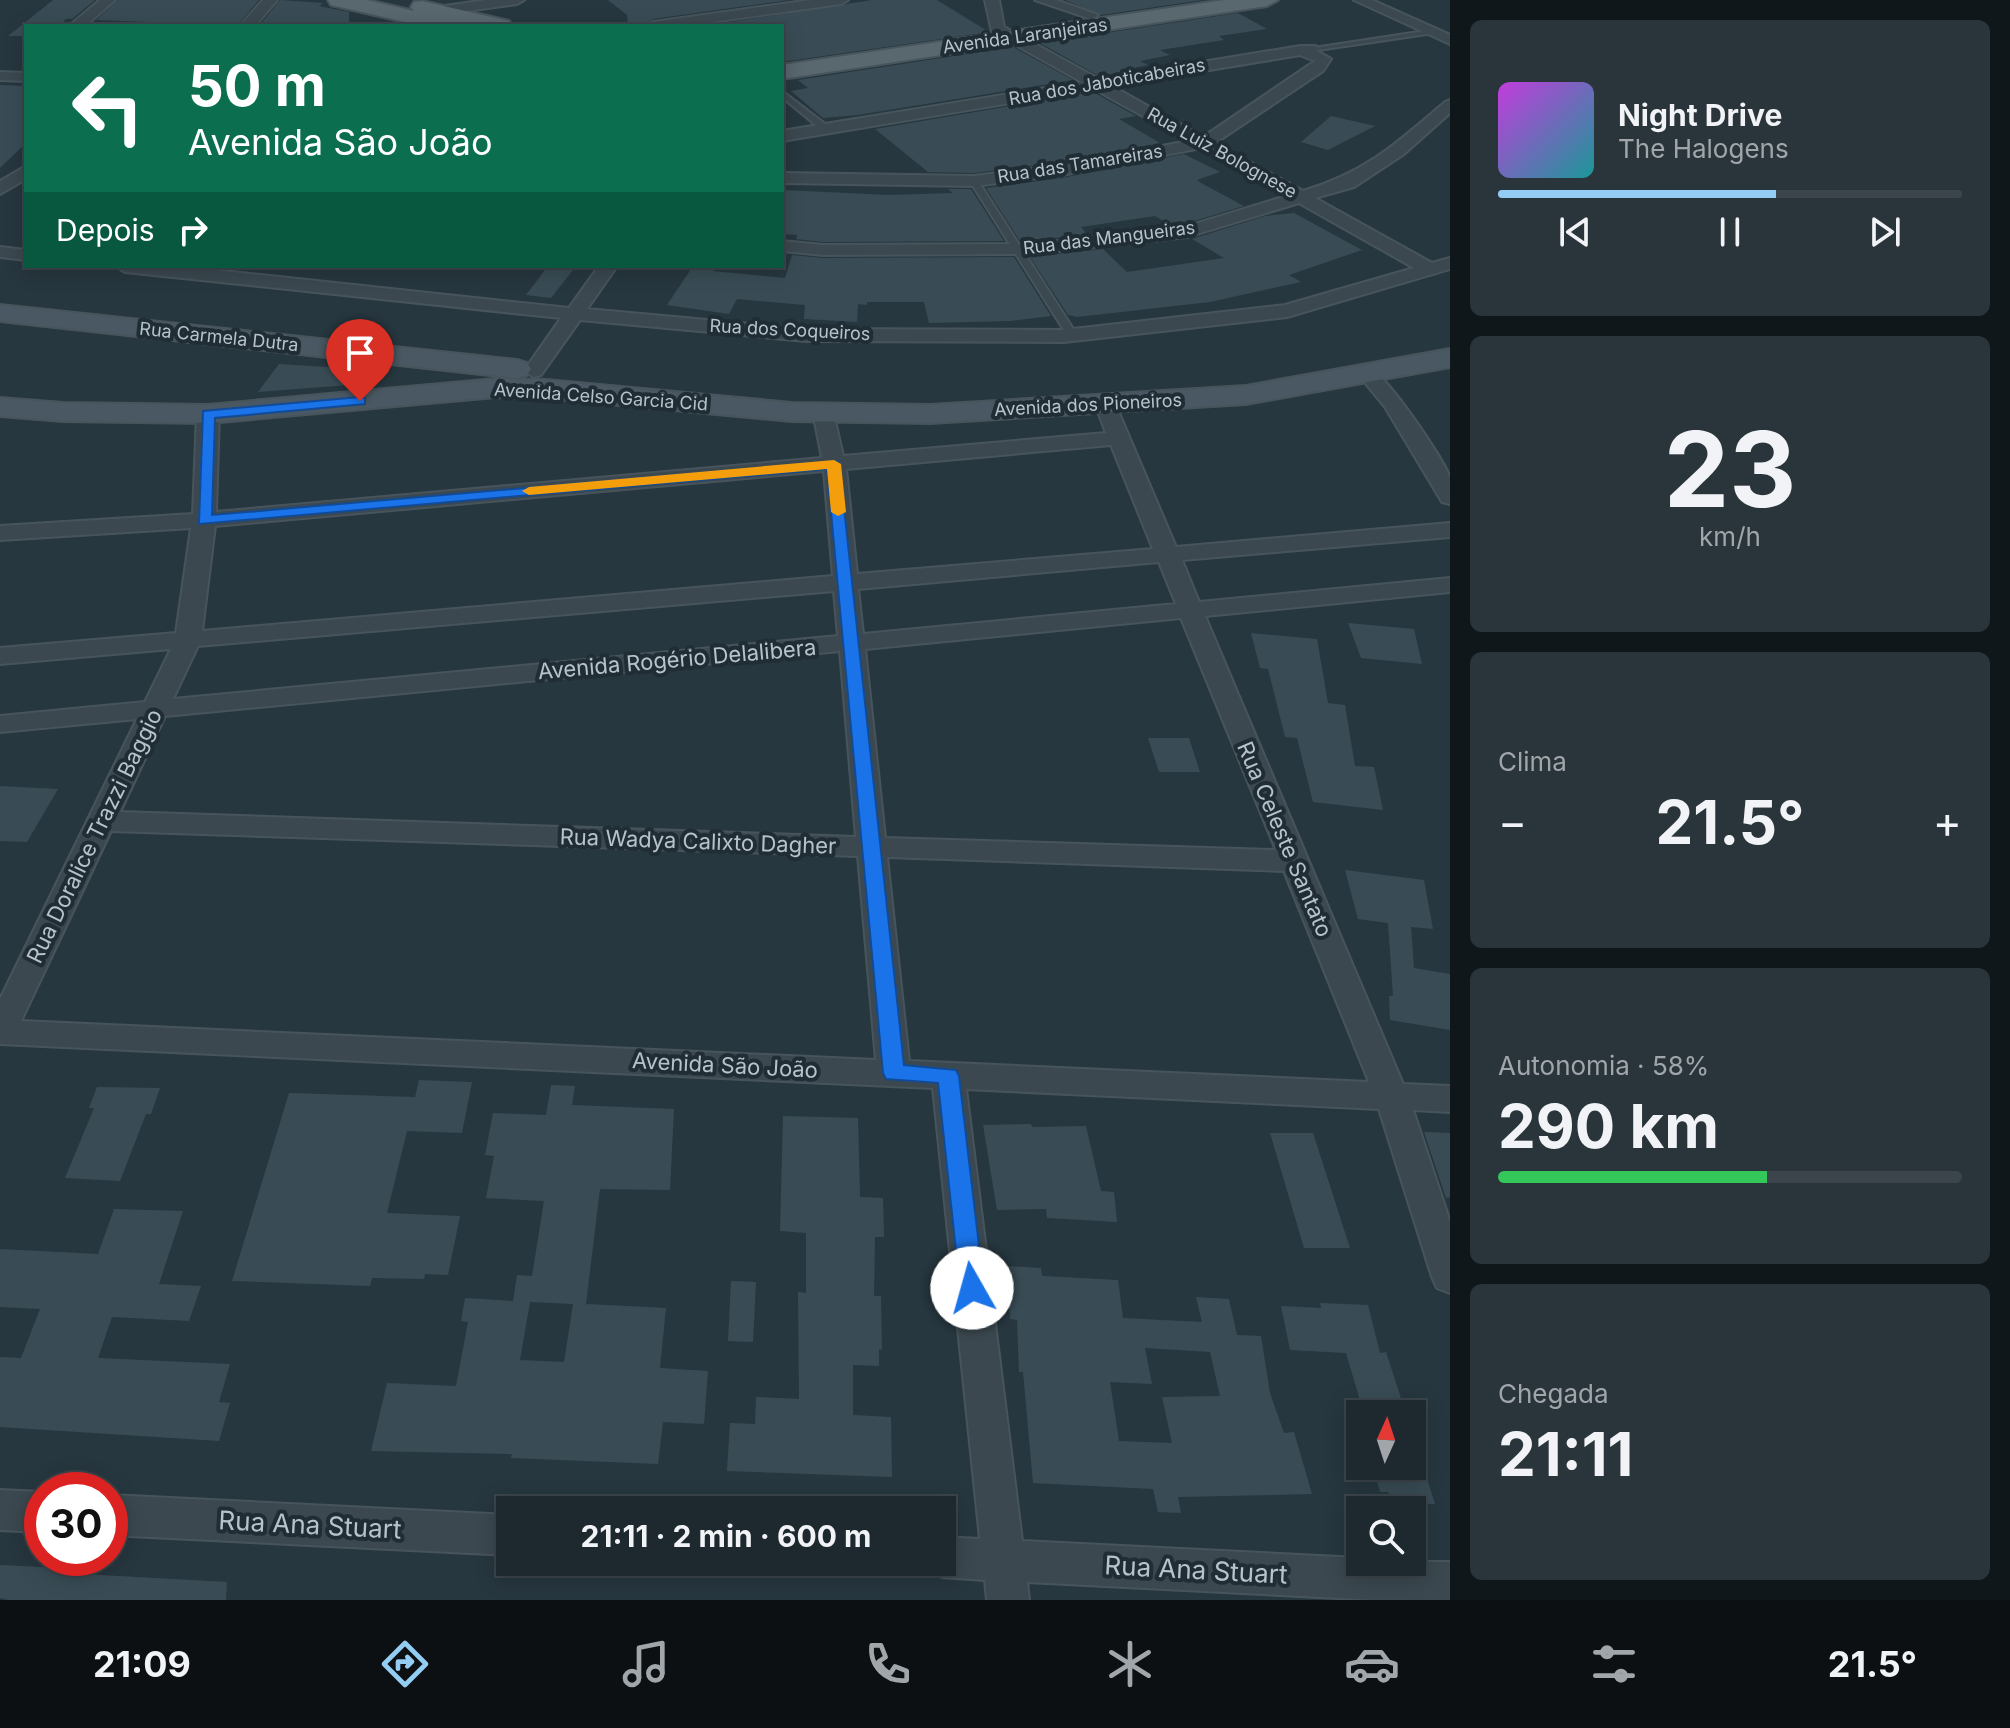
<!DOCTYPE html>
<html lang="pt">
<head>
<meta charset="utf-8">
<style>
	:root { --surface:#1d292f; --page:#2a353b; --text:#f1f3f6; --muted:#a0a6aa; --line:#3b454b; --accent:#93cdf3 }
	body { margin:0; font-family:Inter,sans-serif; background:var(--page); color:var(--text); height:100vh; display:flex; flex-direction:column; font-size:30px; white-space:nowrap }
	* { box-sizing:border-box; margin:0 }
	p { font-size:26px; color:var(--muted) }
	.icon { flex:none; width:44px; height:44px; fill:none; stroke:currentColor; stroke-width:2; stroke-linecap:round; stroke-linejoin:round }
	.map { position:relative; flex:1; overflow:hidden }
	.side { display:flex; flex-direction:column; gap:20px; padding:20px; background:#10171a; width:560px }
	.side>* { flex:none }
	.banner { position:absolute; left:24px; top:24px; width:760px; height:244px; border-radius:0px; box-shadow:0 4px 20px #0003,0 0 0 2px var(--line); background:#0b6e4f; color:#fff; overflow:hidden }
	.needle { width:52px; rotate:3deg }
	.fabs { position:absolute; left:1346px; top:1400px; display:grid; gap:16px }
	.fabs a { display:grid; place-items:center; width:80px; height:80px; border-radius:0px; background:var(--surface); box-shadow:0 4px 20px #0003,0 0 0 2px var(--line); font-size:40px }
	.speed { position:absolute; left:24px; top:1472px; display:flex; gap:16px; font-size:40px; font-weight:700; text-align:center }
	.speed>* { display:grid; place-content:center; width:104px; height:104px; border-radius:50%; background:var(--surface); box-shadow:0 4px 20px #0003,0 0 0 2px var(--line); line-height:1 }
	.speed .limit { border:12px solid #d22; background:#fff; color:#111 }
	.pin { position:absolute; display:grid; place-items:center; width:68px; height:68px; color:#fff; margin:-82px -34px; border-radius:50% 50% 50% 0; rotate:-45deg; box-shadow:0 0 8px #0007 }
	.pin .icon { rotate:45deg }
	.me { position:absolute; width:88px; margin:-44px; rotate:353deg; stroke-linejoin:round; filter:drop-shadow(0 0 6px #0008) }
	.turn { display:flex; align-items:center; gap:28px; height:168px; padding:0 32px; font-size:36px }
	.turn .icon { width:104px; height:104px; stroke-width:2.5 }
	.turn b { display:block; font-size:56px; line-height:68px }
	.then { display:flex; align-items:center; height:76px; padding:0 32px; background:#0003; gap:16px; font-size:30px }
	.big { font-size:60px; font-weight:700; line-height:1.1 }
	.side .tile { flex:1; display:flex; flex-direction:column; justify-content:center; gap:12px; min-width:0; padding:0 28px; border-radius:12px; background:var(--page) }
	.side .dial { align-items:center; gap:0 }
	.dial b { font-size:104px; line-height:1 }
	.song { display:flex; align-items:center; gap:24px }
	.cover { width:96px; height:96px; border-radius:12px; background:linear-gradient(135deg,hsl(290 70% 55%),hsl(180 70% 35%)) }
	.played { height:8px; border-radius:4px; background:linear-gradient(90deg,var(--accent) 60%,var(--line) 60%) }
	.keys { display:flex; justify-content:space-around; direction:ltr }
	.heat { display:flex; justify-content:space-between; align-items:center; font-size:44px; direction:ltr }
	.charge { height:12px; border-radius:6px; background:linear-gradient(90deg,#34c759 58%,var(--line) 0) }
	.trip { position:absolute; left:496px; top:1496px; width:460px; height:80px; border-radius:0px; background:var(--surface); box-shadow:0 4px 20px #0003,0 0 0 2px var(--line); font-weight:700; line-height:80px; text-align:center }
	.tabs { display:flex; height:128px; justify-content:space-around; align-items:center; background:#0c1013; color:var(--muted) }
	.tabs .icon { width:56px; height:56px }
	.tabs .active { color:var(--accent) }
	.tabs b { font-size:36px; color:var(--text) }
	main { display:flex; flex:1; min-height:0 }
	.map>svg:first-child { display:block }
	.building { fill:#394c55; fill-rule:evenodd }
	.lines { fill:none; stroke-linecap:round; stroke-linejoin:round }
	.service-casing { stroke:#47545c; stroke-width:4 }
	.minor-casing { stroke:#47545c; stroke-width:4 }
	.secondary-casing { stroke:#47545c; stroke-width:4 }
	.primary-casing { stroke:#47545c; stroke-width:4 }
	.service { fill:#3b484f; fill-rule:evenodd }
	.minor { fill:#3b484f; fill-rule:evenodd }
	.secondary { fill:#495862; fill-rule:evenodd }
	.primary { fill:#59676f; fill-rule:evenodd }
	.route { fill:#1a73e8; stroke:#114b97; stroke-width:2 }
	.slow { fill:#f59e0b }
	.labels { text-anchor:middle; stroke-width:8; stroke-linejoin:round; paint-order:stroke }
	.far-street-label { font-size:18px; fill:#b7c3ca; stroke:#202d35 }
	.street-label { font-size:22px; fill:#b7c3ca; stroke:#202d35 }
	.near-street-label { font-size:26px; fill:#b7c3ca; stroke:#202d35 }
</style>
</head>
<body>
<main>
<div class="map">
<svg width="1450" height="1600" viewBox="0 0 1450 1600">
	<rect width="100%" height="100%" fill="#27373f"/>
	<path class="building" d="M53,0H95L72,19H66L59,26H26V36H8Z
		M118,0H259L237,26H144L148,22L96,20Z
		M280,0L323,3L319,6L349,12V26H259Z
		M608,0H789L653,19L643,26H628L627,15Z
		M872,0H937L989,32L782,62V26H705Z
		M1065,0H1203L1101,15Z
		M1238,13L1267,29L1219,36L1224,40L1160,50L1170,55L1140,61L1148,65L1127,69L1130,71L1099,76L1040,43Z
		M1013,47L1073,80L858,115L823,118L791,91L808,88L798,80Z
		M0,85L26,86V143L0,168Z
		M1093,92L1136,116L1119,119L1160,143L1062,162L974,173L928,172L875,129Z
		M1331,116L1375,126L1328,150L1301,142Z
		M1184,154L1220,172L1197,180L1201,183L1244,206L1184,224L1171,226L1155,216L1081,227L1088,235L1020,241L986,188L1062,178Z
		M948,189H971L1004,241L823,242L796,239L797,235L782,234V190L889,195L953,193Z
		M1294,213L1362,250L1289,275L1301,282L1210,302L1077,317L1068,315L1030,257L1103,249L1127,272L1224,258L1192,239L1265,216Z
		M792,255L823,258L1014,257L1051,316L1010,321L929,323L924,302H867V305L858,304L857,322L804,319L805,305L737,299L729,314L667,305L693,266H716L713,271L785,278Z
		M548,266H576L551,298L526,295Z
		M279,364L374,370V383L258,392Z
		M1348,623L1414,629L1422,664L1361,658Z
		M1251,633L1317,639L1328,703L1345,705L1355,766L1374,767L1383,810L1313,802L1297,738L1285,737L1268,669L1260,668Z
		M1148,738H1189L1200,772H1159Z
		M0,786L58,789L27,842L0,841Z
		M1345,870L1424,880L1433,929L1411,927L1414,968L1450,974V1030L1390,1020L1389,996H1393L1388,923L1358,919Z
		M419,1080L472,1082L462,1133L407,1131L387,1213L460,1216L448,1275L425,1274L424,1279L372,1278L370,1286L232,1281L289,1093L415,1097Z
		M551,1085L575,1086L572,1105L674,1109L670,1190L600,1189L586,1304L666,1308L660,1368L708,1371L704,1424L663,1422L658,1464L511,1458L512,1454L371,1451L387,1383L456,1386L468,1322L461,1321L465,1298L513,1301L517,1275L532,1276L544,1201L486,1198L494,1156L485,1155L493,1113L546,1115ZM530,1302L573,1304L564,1362L520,1360Z
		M97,1087L160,1088L151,1114H146L120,1181L65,1178L94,1108H89Z
		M783,1116L858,1118L860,1197L883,1198L884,1237H875L874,1296H881L882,1350L879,1349V1366L853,1365V1415L891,1417L892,1477L727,1471L730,1423L755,1424L756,1397L799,1399L798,1292L806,1293V1233L780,1231Z
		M1031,1124L1032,1127L1086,1126L1101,1191L1114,1192L1117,1222L1047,1218L1046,1209L997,1210L983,1125Z
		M1424,1132L1450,1133V1197L1446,1198Z
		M1270,1133H1313L1350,1248H1304Z
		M114,1209L183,1211L159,1284L201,1286L189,1321L112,1317L98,1358L230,1364L219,1402L230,1403L219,1441L0,1427V1357L21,1358L40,1309L0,1307V1249L98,1254Z
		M1007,1266L1041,1268L1042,1276L1118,1280L1123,1318L1202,1322L1196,1297L1229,1299L1237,1335L1261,1336L1270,1393L1284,1433L1294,1432L1312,1494L1178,1497L1181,1513L1158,1512L1153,1489L1033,1483L1023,1372H1019L1017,1320L1010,1319ZM1145,1348L1210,1352L1220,1396L1162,1397L1172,1443L1119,1441L1110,1382L1152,1384Z
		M731,1281L756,1282L753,1342L728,1341Z
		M1320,1303L1368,1305L1380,1353L1386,1352L1406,1414H1364L1346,1353L1290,1350L1281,1306L1321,1308Z
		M1379,1466H1423L1435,1504L1392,1503L1388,1492H1380L1373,1468Z
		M0,1565L83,1569L82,1574L227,1582L226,1600H8L0,1598Z"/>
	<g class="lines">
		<g class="service-casing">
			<path id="service" d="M1432,30L1434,33L1311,51L1307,49Z
				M782,91L829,127V131H823L782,97Z
				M974,178L978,181L1077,335L1075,337L1067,335L970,181Z"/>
		</g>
		<g class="minor-casing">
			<path id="minor" d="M100,0H115L85,26H69Z
				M263,0H277L255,26H240Z
				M487,0H524L517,4L437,15L430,11L437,7Z
				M811,0H848L841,4L683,26H646L653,22Z
				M985,0H999L1004,27L1099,79L1300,46H1316L1317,51L1331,59L1323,71L1215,143L1303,191C1366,172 1396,144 1445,102L1450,100V113L1404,154L1354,187L1315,198L1432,263L1450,258V269L1287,317L1064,342L806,341L580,320L541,375L534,377L524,371L561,318L125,272L116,266H177L569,308L599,266H617L587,309L806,329L1064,330L1285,305L1414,268L1299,203L1187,237L1031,254L823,255L782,251V241L823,245L1031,244L1185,227L1286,196L1201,148L1062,175L974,186L782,183V173L974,176L1062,165L1188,141L1094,89L782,141V131L1082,82L992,32ZM1300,55L1315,61L1203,137L1112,86Z
				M1035,0H1056L1098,15L1091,19Z
				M1354,0H1372L1450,35V44Z
				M0,72L26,73V81L0,80Z
				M26,166V179L0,194V181Z
				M0,247L26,250V260L0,257Z
				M1368,368C1385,372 1444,459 1450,478C1450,485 1450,496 1450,504L1442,502L1385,407L1358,374Z
				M1106,400L1116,406L1176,547L1450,523V537L1182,560L1199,602L1450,578V592L1205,616L1403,1084L1450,1086V1112L1413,1110L1450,1222V1293L1437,1288L1432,1277L1379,1109L966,1089L1022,1541L1360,1558V1562H1450V1600H1377L1027,1582L1029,1600H987L985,1580L942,1577L927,1571L923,1562H942V1537L980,1539L933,1088L0,1044V999L137,719L0,732V716L145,702L171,649L0,664V648L176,633L191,528L0,540V526L193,514L197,414L208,408L219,414L216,512L822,458L813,412L823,406L833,412L843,456L1106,433L1096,406ZM1111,445L1153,549L857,574L846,469ZM824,471L833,576L202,631L215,526ZM1159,562L1176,604L863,634L858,589ZM834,591L838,636L173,699L198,646ZM1181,618L1276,850L885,838L865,649ZM840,651L856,837L120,812L165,716ZM111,831L858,856L876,1060L21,1021ZM887,857L1284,871L1369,1082L909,1061Z
				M0,1490L42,1492V1532L0,1530Z
				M110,1495L510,1515V1555L110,1535Z"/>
		</g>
		<g class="secondary-casing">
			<path id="secondary" d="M0,305L517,360L527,363L531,369L527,375L517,378L0,321Z
				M1450,349V367L1246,404L930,423L792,421L546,398L496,397L208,423L63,421L0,416V398L63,403L208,405L496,379L546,380L792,403L930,405L1246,386Z"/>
		</g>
		<g class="primary-casing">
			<path id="primary" d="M328,0H367L414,11L411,7L414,2L422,1L509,21L512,26H474L460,23L462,26H423L331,5Z
				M1224,0H1278L1267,6L782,79V65Z"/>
		</g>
		<use href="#service" class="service"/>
		<use href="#minor" class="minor"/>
		<use href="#secondary" class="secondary"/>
		<use href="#primary" class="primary"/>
	</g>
	<path class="route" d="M360,397L365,398V404L215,418L212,515L839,461L904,1065L956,1070L959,1076L984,1288L981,1295L972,1298L964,1295L960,1288L938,1083L886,1079L883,1073L827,469L199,524L203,411Z"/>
	<path class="slow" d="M834,460L841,464L846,512L838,516L831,512L827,469L529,495L522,491L529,487Z"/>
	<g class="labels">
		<g class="far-street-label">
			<text transform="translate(1025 36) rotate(-8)" y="6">Avenida Laranjeiras</text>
			<text transform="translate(1107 82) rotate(-10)" y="6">Rua dos Jaboticabeiras</text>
			<text transform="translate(1222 153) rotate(29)" y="6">Rua Luiz Bolognese</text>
			<text transform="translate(1080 164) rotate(-9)" y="6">Rua das Tamareiras</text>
			<text transform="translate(1109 238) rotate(-7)" y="6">Rua das Mangueiras</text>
			<text transform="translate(790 330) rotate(3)" y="6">Rua dos Coqueiros</text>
			<text transform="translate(219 337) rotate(6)" y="6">Rua Carmela Dutra</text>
			<text transform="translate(601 397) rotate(4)" y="6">Avenida Celso Garcia Cid</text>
			<text transform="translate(1088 405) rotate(-3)" y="6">Avenida dos Pioneiros</text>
		</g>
		<g class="street-label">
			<text transform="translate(677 659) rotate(-5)" y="8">Avenida Rogério Delalibera</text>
			<text transform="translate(94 836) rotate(-64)" y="8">Rua Doralice Trazzi Baggio</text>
			<text transform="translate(1285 839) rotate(67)" y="8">Rua Celeste Santato</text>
			<text transform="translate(698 841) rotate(2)" y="8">Rua Wadya Calixto Dagher</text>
			<text transform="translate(725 1065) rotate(3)" y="8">Avenida São João</text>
		</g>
		<g class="near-street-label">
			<text transform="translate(310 1525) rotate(3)" y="9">Rua Ana Stuart</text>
			<text transform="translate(1196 1570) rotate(3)" y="9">Rua Ana Stuart</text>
		</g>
	</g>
</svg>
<div class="fabs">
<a><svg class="needle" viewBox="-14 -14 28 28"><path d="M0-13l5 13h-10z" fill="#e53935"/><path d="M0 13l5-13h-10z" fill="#a0a6aa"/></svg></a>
<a><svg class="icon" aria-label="search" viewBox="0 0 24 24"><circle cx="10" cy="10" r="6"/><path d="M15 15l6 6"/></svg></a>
</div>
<div class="speed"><div class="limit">30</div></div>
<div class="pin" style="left:360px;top:401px;background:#d93025"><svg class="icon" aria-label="arrive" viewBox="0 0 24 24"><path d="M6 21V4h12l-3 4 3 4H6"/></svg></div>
<svg class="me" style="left:972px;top:1288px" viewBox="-20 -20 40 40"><circle r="19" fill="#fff"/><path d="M0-13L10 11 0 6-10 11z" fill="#1a73e8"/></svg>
<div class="trip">21:11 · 2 min · 600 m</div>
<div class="banner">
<div class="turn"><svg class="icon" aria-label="left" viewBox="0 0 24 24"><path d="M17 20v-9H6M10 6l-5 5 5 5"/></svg><div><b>50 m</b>Avenida São João</div></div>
<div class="then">Depois<svg class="icon" aria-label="right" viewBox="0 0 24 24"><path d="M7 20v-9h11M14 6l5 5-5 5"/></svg></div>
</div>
</div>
<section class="side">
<div class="tile">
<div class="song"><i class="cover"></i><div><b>Night Drive</b><p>The Halogens</p></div></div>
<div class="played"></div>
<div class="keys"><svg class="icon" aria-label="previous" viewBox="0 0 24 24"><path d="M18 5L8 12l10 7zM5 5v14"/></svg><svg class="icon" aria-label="pause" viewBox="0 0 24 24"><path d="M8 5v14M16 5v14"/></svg><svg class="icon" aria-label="next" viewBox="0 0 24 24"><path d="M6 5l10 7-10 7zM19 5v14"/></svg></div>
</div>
<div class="tile dial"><b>23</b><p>km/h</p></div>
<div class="tile"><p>Clima</p>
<div class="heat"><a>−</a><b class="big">21.5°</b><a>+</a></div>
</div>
<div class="tile"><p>Autonomia · 58%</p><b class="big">290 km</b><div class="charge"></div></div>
<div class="tile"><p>Chegada</p><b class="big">21:11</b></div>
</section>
</main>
<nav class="tabs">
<b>21:09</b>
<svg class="icon active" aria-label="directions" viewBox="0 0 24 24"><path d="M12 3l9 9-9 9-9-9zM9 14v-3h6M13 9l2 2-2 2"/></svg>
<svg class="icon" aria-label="music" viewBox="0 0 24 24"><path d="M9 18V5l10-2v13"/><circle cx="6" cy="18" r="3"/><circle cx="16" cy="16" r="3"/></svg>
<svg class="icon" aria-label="phone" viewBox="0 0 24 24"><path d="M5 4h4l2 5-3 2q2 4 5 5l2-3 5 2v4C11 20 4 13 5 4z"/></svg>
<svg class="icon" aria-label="climate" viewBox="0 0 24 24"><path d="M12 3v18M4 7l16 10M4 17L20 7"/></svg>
<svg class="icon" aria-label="car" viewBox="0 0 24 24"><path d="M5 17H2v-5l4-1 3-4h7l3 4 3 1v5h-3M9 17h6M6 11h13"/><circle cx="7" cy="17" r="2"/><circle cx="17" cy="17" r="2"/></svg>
<svg class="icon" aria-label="filters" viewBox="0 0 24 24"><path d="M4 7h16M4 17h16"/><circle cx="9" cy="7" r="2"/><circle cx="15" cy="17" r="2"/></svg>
<b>21.5°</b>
</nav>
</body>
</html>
